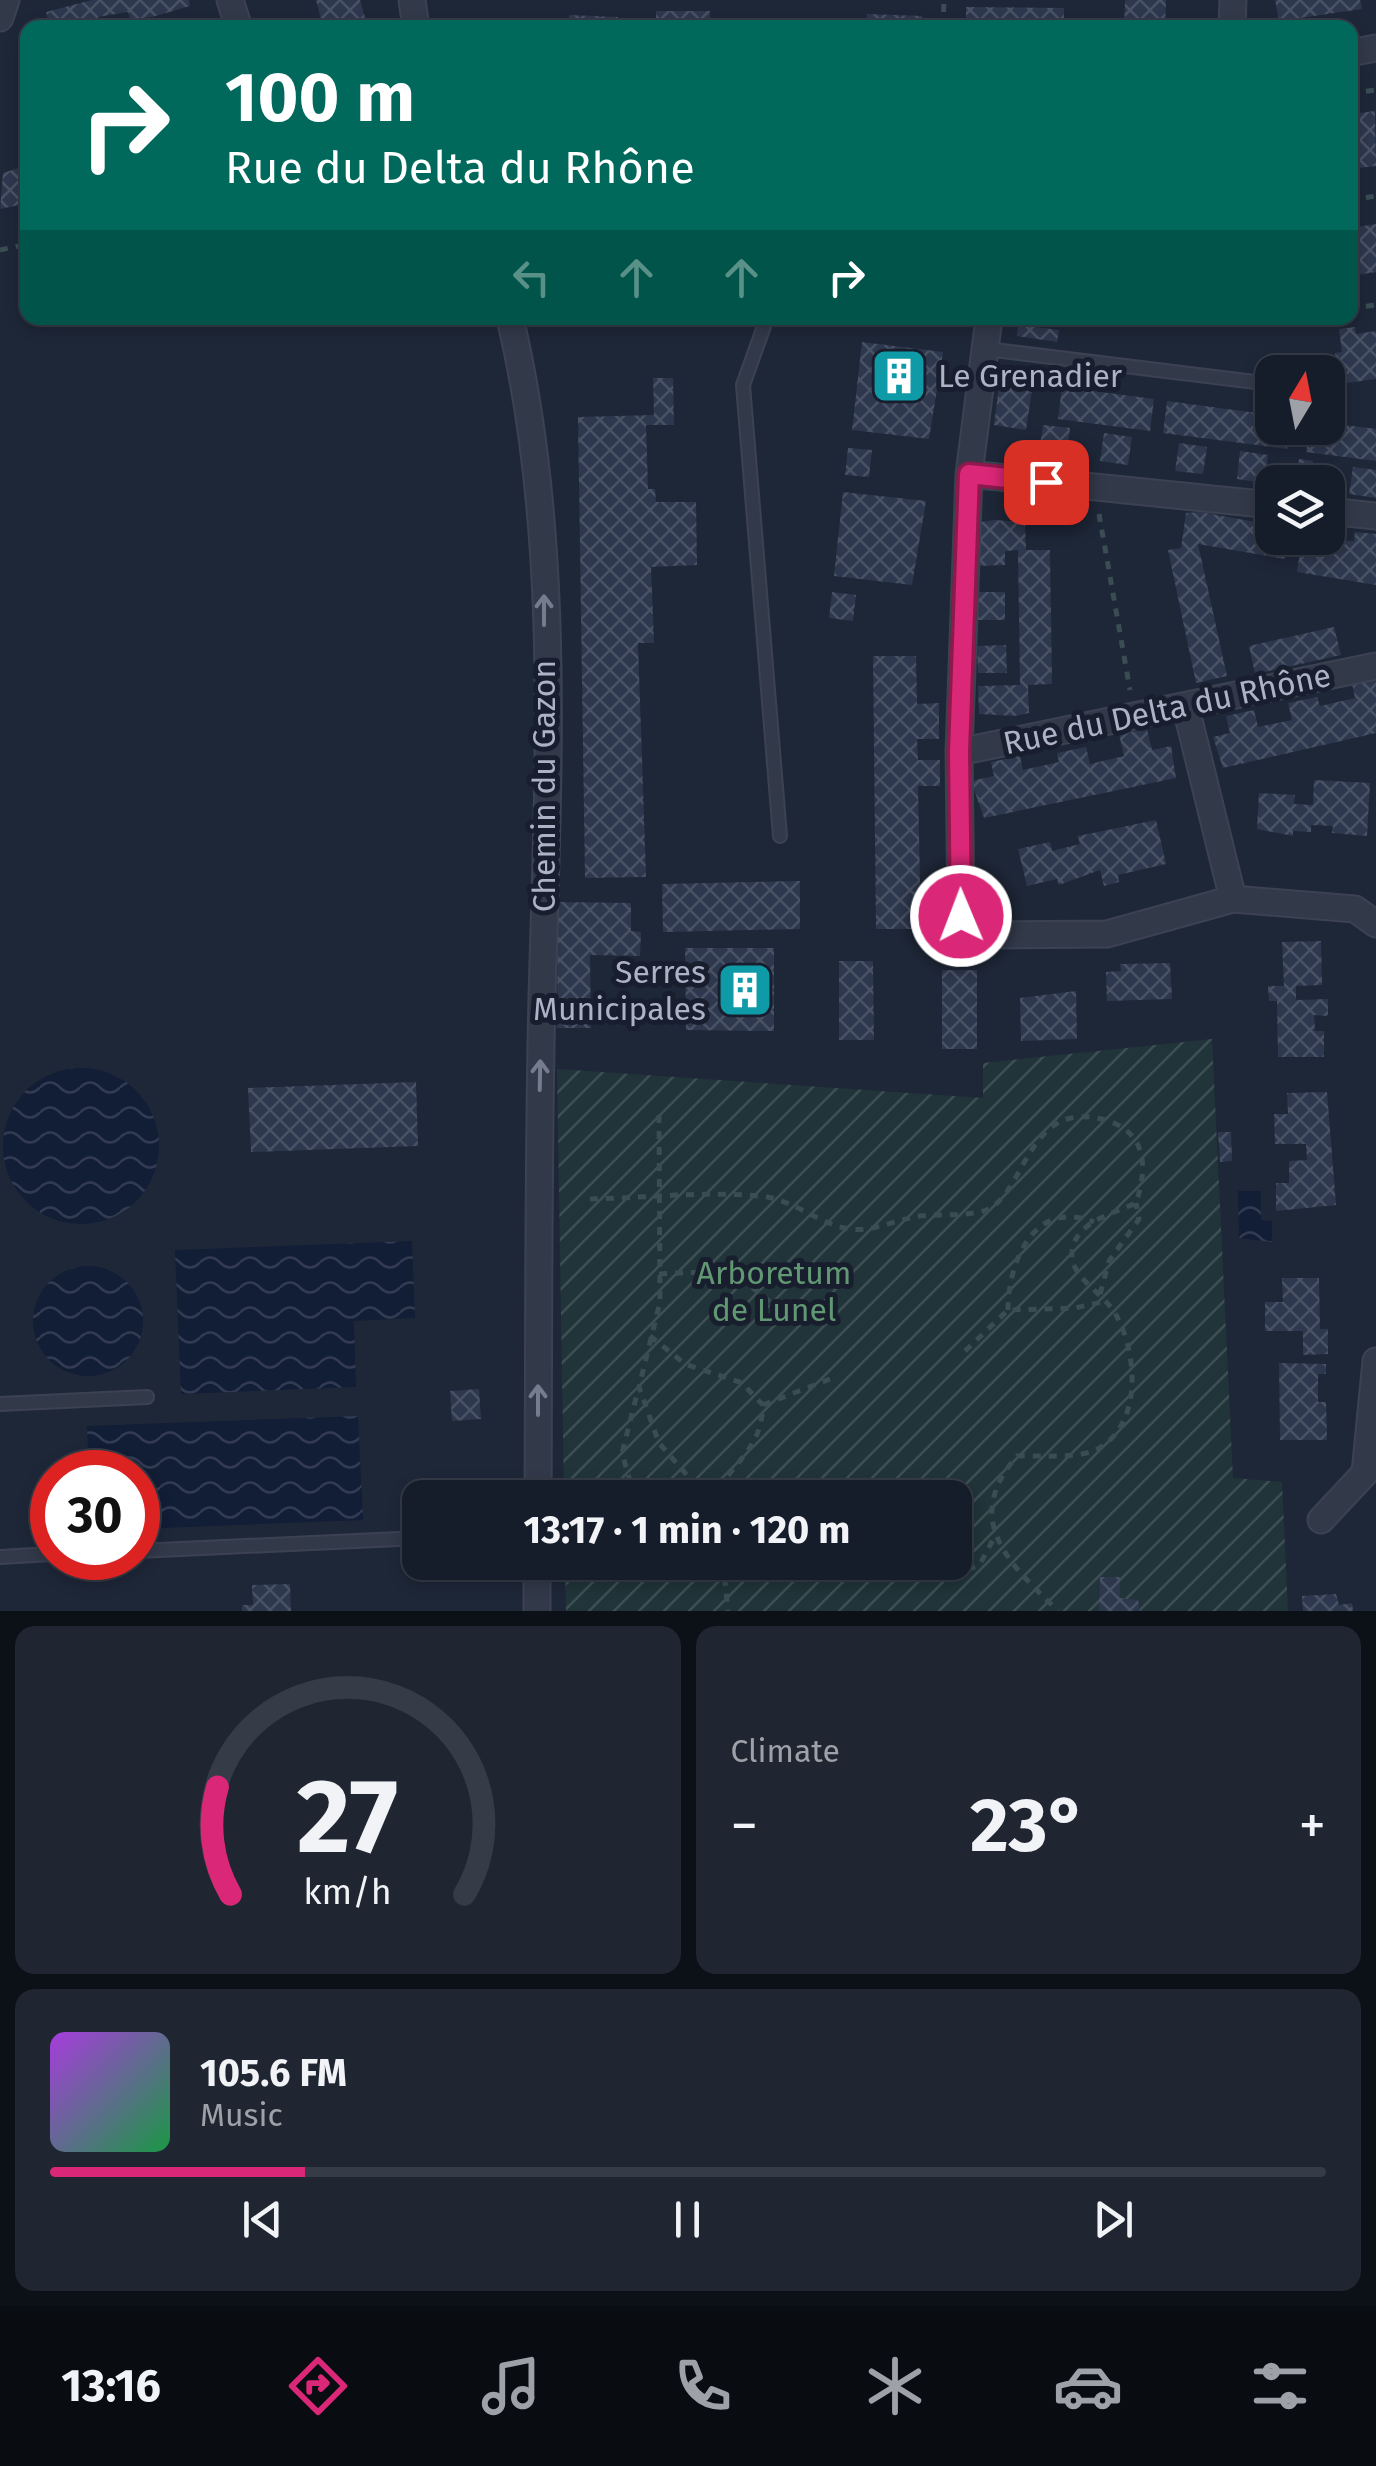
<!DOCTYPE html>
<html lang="en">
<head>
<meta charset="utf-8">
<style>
	:root { --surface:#161d2a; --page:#1f2632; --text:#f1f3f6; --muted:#9ea2a8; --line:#353b47; --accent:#db2777 }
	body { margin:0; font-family:"Fira Sans",sans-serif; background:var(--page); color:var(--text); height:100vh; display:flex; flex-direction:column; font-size:38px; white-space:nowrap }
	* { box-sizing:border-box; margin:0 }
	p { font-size:32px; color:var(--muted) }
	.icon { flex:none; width:55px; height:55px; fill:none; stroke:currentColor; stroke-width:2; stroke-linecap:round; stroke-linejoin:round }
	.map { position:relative; height:1611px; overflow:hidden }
	.drawer { display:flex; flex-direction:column; gap:15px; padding:15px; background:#0c1017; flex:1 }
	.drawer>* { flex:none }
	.top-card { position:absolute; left:20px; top:20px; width:1338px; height:305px; border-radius:20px; box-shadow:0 5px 15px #0003,0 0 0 2px var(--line); background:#00695c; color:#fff; overflow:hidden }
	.needle { width:65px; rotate:10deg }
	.fabs { position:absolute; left:1255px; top:355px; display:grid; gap:20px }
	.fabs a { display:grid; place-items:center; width:90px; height:90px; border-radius:20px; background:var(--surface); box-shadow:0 5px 15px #0003,0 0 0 2px var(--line); font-size:50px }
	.speed { position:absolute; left:30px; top:1450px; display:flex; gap:20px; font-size:50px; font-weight:700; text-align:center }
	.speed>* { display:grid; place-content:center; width:130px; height:130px; border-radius:50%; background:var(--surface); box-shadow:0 5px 15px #0003,0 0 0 2px var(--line); line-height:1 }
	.speed .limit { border:15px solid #d22; background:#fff; color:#111 }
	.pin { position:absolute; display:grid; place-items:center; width:85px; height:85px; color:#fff; margin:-42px; border-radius:20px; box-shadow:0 5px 15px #0006 }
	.me { position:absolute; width:110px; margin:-55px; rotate:359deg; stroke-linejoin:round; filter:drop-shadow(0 0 8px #0008) }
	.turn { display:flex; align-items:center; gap:35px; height:210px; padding:0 40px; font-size:45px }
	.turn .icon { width:130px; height:130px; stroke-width:2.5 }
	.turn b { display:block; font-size:70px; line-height:85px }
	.lanes { display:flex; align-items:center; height:95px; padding:0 40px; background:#0003; justify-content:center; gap:50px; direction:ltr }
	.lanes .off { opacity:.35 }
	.big { font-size:75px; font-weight:700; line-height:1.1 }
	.drawer .tile { flex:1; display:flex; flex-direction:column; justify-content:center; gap:15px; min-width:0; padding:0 35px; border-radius:20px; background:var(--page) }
	.drawer .dial { align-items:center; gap:0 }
	.dial svg { height:260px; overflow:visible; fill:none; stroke:var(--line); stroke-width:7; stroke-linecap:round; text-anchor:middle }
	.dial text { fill:var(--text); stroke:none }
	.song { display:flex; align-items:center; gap:30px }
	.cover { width:120px; height:120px; border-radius:15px; background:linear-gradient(135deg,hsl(280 70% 55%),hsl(140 70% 35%)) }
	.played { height:10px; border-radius:5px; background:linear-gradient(90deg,var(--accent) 20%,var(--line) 20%) }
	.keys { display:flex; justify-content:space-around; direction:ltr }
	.heat { display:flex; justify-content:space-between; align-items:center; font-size:55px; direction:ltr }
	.drawer .tiles { flex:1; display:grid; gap:15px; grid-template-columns:1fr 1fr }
	.tile:last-child { grid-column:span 2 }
	.trip { position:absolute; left:402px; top:1480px; width:570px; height:100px; border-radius:20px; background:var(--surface); box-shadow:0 5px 15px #0003,0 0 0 2px var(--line); font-weight:700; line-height:100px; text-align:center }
	.tabs { display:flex; height:160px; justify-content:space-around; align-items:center; background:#090c11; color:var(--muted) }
	.tabs .icon { width:70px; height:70px }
	.tabs .selected { color:var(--accent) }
	.tabs b { font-size:45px; color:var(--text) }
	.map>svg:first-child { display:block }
	.garden { fill:url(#garden-furrows) }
	.water { fill:url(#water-waves) }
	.building { fill:url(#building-cross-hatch) }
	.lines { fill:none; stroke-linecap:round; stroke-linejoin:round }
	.lane-casing { stroke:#3c4252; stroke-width:16 }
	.street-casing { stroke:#3c4252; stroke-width:29 }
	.path { stroke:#394d52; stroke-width:5; stroke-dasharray:8 8; stroke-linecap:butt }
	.lane { stroke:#323949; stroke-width:12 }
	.street { stroke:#323949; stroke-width:25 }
	.oneway { stroke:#757c8e }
	.route-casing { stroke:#8e194d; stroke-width:25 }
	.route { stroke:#db2777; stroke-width:18 }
	.labels { text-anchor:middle; stroke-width:10; stroke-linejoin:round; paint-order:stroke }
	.poi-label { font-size:32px; fill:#acb3c6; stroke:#181e2d; text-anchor:start }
	.street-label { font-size:32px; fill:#acb3c6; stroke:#181e2d }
	.park-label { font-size:32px; fill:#629774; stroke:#181e2d }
</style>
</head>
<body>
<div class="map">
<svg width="1376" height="1611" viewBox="0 0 1376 1611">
	<defs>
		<pattern id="garden-furrows" width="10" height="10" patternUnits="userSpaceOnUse" patternTransform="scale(2.5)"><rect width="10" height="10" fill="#203439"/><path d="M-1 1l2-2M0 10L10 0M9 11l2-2" fill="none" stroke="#3e4f54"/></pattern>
		<pattern id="water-waves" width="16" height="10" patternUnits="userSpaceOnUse" patternTransform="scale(2.5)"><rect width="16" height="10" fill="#121d36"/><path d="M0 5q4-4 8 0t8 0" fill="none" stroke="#323b52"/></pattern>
		<pattern id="building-cross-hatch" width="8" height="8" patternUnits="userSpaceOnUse" patternTransform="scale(2.5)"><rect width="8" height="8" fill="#2d374d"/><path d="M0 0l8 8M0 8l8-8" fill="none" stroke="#495265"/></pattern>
	</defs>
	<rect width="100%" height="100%" fill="#1e2738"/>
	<path class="garden" d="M1212,1039L1233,1478L1282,1482L1288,1611H566L565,1563L955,1562V1498L564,1497L557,1069L983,1098V1063Z"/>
	<path class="water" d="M3 1146a78 78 0 1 1 156 0a78 78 0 1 1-156 0Z
		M1238,1191H1261V1220L1272,1221V1242L1239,1238Z
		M412,1241L415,1318L354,1321L356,1387L181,1394L175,1250Z
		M33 1321a55 55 0 1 1 110 0a55 55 0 1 1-110 0Z
		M358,1416L363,1520L138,1529V1472H89L87,1426Z"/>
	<path class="building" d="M92,0H189L190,6L152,17L130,19L128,12L98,17L101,28H50L46,12Z
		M316,0H360L368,28H323Z
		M1125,0H1166L1165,28H1124Z
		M1275,0H1360L1362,9L1279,21Z
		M966,7L1064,8V28H966Z
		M656,11H710V23L744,28H656Z
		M867,14L922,16V28H853V18H867Z
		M569,15L618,17V28H569Z
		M1375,111L1376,166L1350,169V121L1360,120L1359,113Z
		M28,165V203L0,209L3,173Z
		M1376,224V272L1350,276V228Z
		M1018,325L1059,330L1057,342L1017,336Z
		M1355,327L1356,334L1376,331V379L1346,383L1345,372L1338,373L1335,353L1342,352L1339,329Z
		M862,342L943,352L929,439L852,430Z
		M653,378H673L674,425H646L648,489H655L656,502H696L697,565L651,567L654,643H638L646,877L585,878L578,417L654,415Z
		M1000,378L1033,383L1026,430L994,425Z
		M1062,387L1154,399L1150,431L1058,419Z
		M1167,401L1272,415V428H1289L1287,449L1163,433Z
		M1328,423L1376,429V461L1306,452L1309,428H1328Z
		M1043,425L1070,428L1067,456L1039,452Z
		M1104,433L1132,437L1128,465L1100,461Z
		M1179,443L1207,447L1203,474L1175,471Z
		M848,448L872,450L869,477L845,475Z
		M1240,451L1268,455L1265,483L1237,479Z
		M1299,459L1313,461L1311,482H1296Z
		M1353,467L1376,470V498L1349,494Z
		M843,492L926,501L912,585L834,576Z
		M1200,512L1272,525V538L1354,541L1355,532L1376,534V585L1297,572L1300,551L1286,549L1285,559L1198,544L1227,676L1196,683L1168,550L1181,548L1186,513Z
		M994,520L1025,522L1026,550H1050L1052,684L1028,685L1029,713L1014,716L979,714L978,686L1020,685L1018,550L1005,551V565L976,566L975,523Z
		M832,592L856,595L853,621L829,618Z
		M976,592H1005V620H976Z
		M1334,627L1341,655L1255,674L1249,646Z
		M1006,645L1007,673H978L977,646Z
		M873,656H916L917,704L939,703V739H917L918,760H940V786H918L921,929H876Z
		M1376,678V733L1223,768L1213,737L1230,733L1226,716L1254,710L1258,727L1292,720L1288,703L1317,697L1320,706L1355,698L1352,683Z
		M1147,729L1152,750L1171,746L1176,778L984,818L971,781L994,776L991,762L1020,756L1023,770L1059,762L1057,753L1086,747L1090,764L1124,756L1119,734Z
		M1314,780L1370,783L1367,836L1332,833L1333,826L1311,825V832L1293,831V836L1257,829L1259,793L1295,795L1294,804L1313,805Z
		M1156,820L1166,864L1118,875L1119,882L1104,886L1100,870L1059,885L1057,879L1027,886L1018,849L1050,842L1052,851L1080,844L1078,836Z
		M800,881V929L663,932L662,884Z
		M558,902L631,903V931L641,932L640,956L590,955L591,1028H557Z
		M1321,941L1322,985L1296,986V1000L1328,999V1016L1314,1015L1315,1031H1324V1057H1278L1277,1001H1269L1268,986H1284L1282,942Z
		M685,948H774V1031L686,1030Z
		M839,961H873L874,1040H839Z
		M1170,963L1172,999L1107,1001L1106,972L1121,971L1120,964Z
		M942,970H977V1049H942Z
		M1076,991L1077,1039L1021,1041L1020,998Z
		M416,1082L418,1146L251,1152L248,1088Z
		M1327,1092L1336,1205L1276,1211V1183H1289V1161L1307,1160L1306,1144H1275L1274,1114H1288L1287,1093Z
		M1218,1132H1231L1232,1161L1220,1162Z
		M1282,1278H1319L1320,1329H1328V1354L1303,1355V1331H1265V1302H1283Z
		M1279,1363L1326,1364V1374H1318V1402H1326L1327,1440H1280Z
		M479,1389L481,1419L452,1421L450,1391Z
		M1100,1577H1120V1598L1138,1600L1140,1611H1099Z
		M290,1584L291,1611H242V1605H253L252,1585Z
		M1336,1594L1339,1605L1352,1603L1353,1611H1303L1302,1596Z"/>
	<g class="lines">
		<g class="lane-casing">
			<path id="lane" d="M767,318L743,385L780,836
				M986,349L1272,384
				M0,1404L147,1397
				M138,1551L420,1538
				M0,1557L52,1554"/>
		</g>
		<g class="street-casing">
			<path id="street" d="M230,0L239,28
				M412,0L416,28
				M0,18L6,0
				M1232,28L1233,0
				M1350,53L1376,48
				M510,318C562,535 548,775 542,997C538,1164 539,1331 538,1498
				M989,318L969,474L959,752L961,916L980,935L1107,934L1233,899L1355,909L1376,924
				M969,474L1272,505
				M1328,511L1376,516
				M1186,708L1233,899
				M959,752L1376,666
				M1321,1520L1365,1473L1376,1361
				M537,1611V1562"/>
		</g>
		<path class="path" d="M943,28L944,0
			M1350,93L1376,90
			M1350,200L1376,196
			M0,250L28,244
			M1350,308L1376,305
			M1099,514L1130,690
			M659,1115L660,1302L639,1387L659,1443L707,1498
			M590,1199C645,1198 704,1191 759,1196C790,1198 815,1221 844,1228C870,1234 894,1220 919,1216C939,1214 960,1216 980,1212C1024,1204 1024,1104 1096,1118C1144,1126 1150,1162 1136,1203C1112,1214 1075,1222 1072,1252C1069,1276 1103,1293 1115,1313C1137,1351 1143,1420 1101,1447C1082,1460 1040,1455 1017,1456C961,1521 1010,1564 1058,1611
			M659,1274C723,1271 736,1268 784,1315
			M1100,1294L1109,1261L1139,1219L1136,1203
			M1008,1310C1008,1262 1034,1198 1094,1222
			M650,1336L685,1364L742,1383L763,1405C761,1452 732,1460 715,1498
			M965,1351L1008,1310L1075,1308L1106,1301
			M763,1405L830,1379
			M888,1495L889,1498
			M635,1498L622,1453L638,1390
			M631,1562H648
			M723,1562L728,1611
			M939,1562L961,1573L980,1564L995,1536"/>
		<use href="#lane" class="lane"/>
		<use href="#street" class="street"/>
	</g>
	<defs><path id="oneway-shaft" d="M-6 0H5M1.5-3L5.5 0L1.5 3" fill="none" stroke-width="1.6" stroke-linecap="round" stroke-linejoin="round" transform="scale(2.5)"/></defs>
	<g class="oneway">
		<use href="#oneway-shaft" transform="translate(544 610) rotate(-90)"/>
		<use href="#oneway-shaft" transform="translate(540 1075) rotate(-89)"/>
		<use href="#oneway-shaft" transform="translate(538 1400) rotate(-90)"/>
	</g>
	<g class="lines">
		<g class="route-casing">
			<path id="route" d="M961,916L959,752L969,474L1046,482"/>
		</g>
		<use href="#route" class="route"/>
	</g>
	<defs>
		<g id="building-square" transform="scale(2.875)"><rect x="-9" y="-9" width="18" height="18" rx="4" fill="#0f9aa8" stroke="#181e2d"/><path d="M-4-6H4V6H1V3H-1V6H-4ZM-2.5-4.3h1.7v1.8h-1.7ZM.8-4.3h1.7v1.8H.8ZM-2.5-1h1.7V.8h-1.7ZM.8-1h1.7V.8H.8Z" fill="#fff"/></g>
	</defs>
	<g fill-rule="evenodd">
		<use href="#building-square" x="899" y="376"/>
		<use href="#building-square" x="745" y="990"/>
	</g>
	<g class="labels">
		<g class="poi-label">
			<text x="938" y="387">Le Grenadier</text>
			<text x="706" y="983" text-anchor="end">Serres<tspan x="706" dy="37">Municipales</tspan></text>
		</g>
		<g class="street-label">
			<text transform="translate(1167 709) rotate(-12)" y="11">Rue du Delta du Rhône</text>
			<text transform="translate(544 786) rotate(-90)" y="11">Chemin du Gazon</text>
		</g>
		<g class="park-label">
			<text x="774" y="1284">Arboretum<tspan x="774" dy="37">de Lunel</tspan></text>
		</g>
	</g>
</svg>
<div class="fabs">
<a><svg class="needle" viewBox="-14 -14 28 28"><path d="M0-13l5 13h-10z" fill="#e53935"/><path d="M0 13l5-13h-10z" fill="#9ea2a8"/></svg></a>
<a><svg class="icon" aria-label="layers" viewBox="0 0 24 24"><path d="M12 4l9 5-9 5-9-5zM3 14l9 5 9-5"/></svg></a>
</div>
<div class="speed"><div class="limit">30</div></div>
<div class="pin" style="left:1046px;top:482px;background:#d93025"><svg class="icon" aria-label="arrive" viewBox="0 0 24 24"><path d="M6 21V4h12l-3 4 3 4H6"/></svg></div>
<svg class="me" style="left:961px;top:916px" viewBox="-20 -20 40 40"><circle r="17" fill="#db2777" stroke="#fff" stroke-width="3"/><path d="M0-11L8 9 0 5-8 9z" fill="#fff"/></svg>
<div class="trip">13:17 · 1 min · 120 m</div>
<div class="top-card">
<div class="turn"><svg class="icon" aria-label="right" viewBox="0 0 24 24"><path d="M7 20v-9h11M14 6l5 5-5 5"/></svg><div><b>100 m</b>Rue du Delta du Rhône</div></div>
<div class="lanes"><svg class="icon off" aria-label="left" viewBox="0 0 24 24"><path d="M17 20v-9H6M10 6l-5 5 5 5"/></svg><svg class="icon off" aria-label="ahead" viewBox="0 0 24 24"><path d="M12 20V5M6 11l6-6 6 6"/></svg><svg class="icon off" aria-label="ahead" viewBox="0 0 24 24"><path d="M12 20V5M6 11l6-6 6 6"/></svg><svg class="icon" aria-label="right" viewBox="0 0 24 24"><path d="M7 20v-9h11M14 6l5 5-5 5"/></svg></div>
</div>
</div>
<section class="drawer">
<div class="tiles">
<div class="tile dial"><svg viewBox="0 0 100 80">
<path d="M14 69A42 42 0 1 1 86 69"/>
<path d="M14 69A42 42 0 0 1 10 36" stroke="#db2777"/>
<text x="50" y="56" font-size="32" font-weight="700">27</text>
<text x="50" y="72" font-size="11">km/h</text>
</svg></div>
<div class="tile"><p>Climate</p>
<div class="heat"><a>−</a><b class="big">23°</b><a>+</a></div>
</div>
<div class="tile">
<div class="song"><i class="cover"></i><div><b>105.6 FM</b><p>Music</p></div></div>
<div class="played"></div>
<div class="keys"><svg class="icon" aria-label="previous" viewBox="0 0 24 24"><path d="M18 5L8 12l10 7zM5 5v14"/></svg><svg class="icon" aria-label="pause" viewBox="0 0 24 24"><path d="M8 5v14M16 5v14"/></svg><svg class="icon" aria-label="next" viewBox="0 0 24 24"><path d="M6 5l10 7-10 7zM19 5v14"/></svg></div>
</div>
</div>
</section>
<nav class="tabs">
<b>13:16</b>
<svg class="icon selected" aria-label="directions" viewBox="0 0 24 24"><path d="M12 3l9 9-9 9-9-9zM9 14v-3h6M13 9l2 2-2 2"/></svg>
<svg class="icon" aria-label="music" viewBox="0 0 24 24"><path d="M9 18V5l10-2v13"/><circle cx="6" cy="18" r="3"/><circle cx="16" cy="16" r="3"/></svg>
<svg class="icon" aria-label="phone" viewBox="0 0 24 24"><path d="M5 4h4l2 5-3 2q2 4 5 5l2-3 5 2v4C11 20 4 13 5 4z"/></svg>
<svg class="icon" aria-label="climate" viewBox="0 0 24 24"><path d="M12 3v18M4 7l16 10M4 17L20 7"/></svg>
<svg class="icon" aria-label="car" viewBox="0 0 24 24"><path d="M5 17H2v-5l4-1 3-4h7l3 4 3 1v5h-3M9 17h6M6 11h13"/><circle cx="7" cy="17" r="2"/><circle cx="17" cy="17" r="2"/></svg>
<svg class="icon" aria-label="filters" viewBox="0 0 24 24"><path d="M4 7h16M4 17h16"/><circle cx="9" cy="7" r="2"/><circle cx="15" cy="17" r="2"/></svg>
</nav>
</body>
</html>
